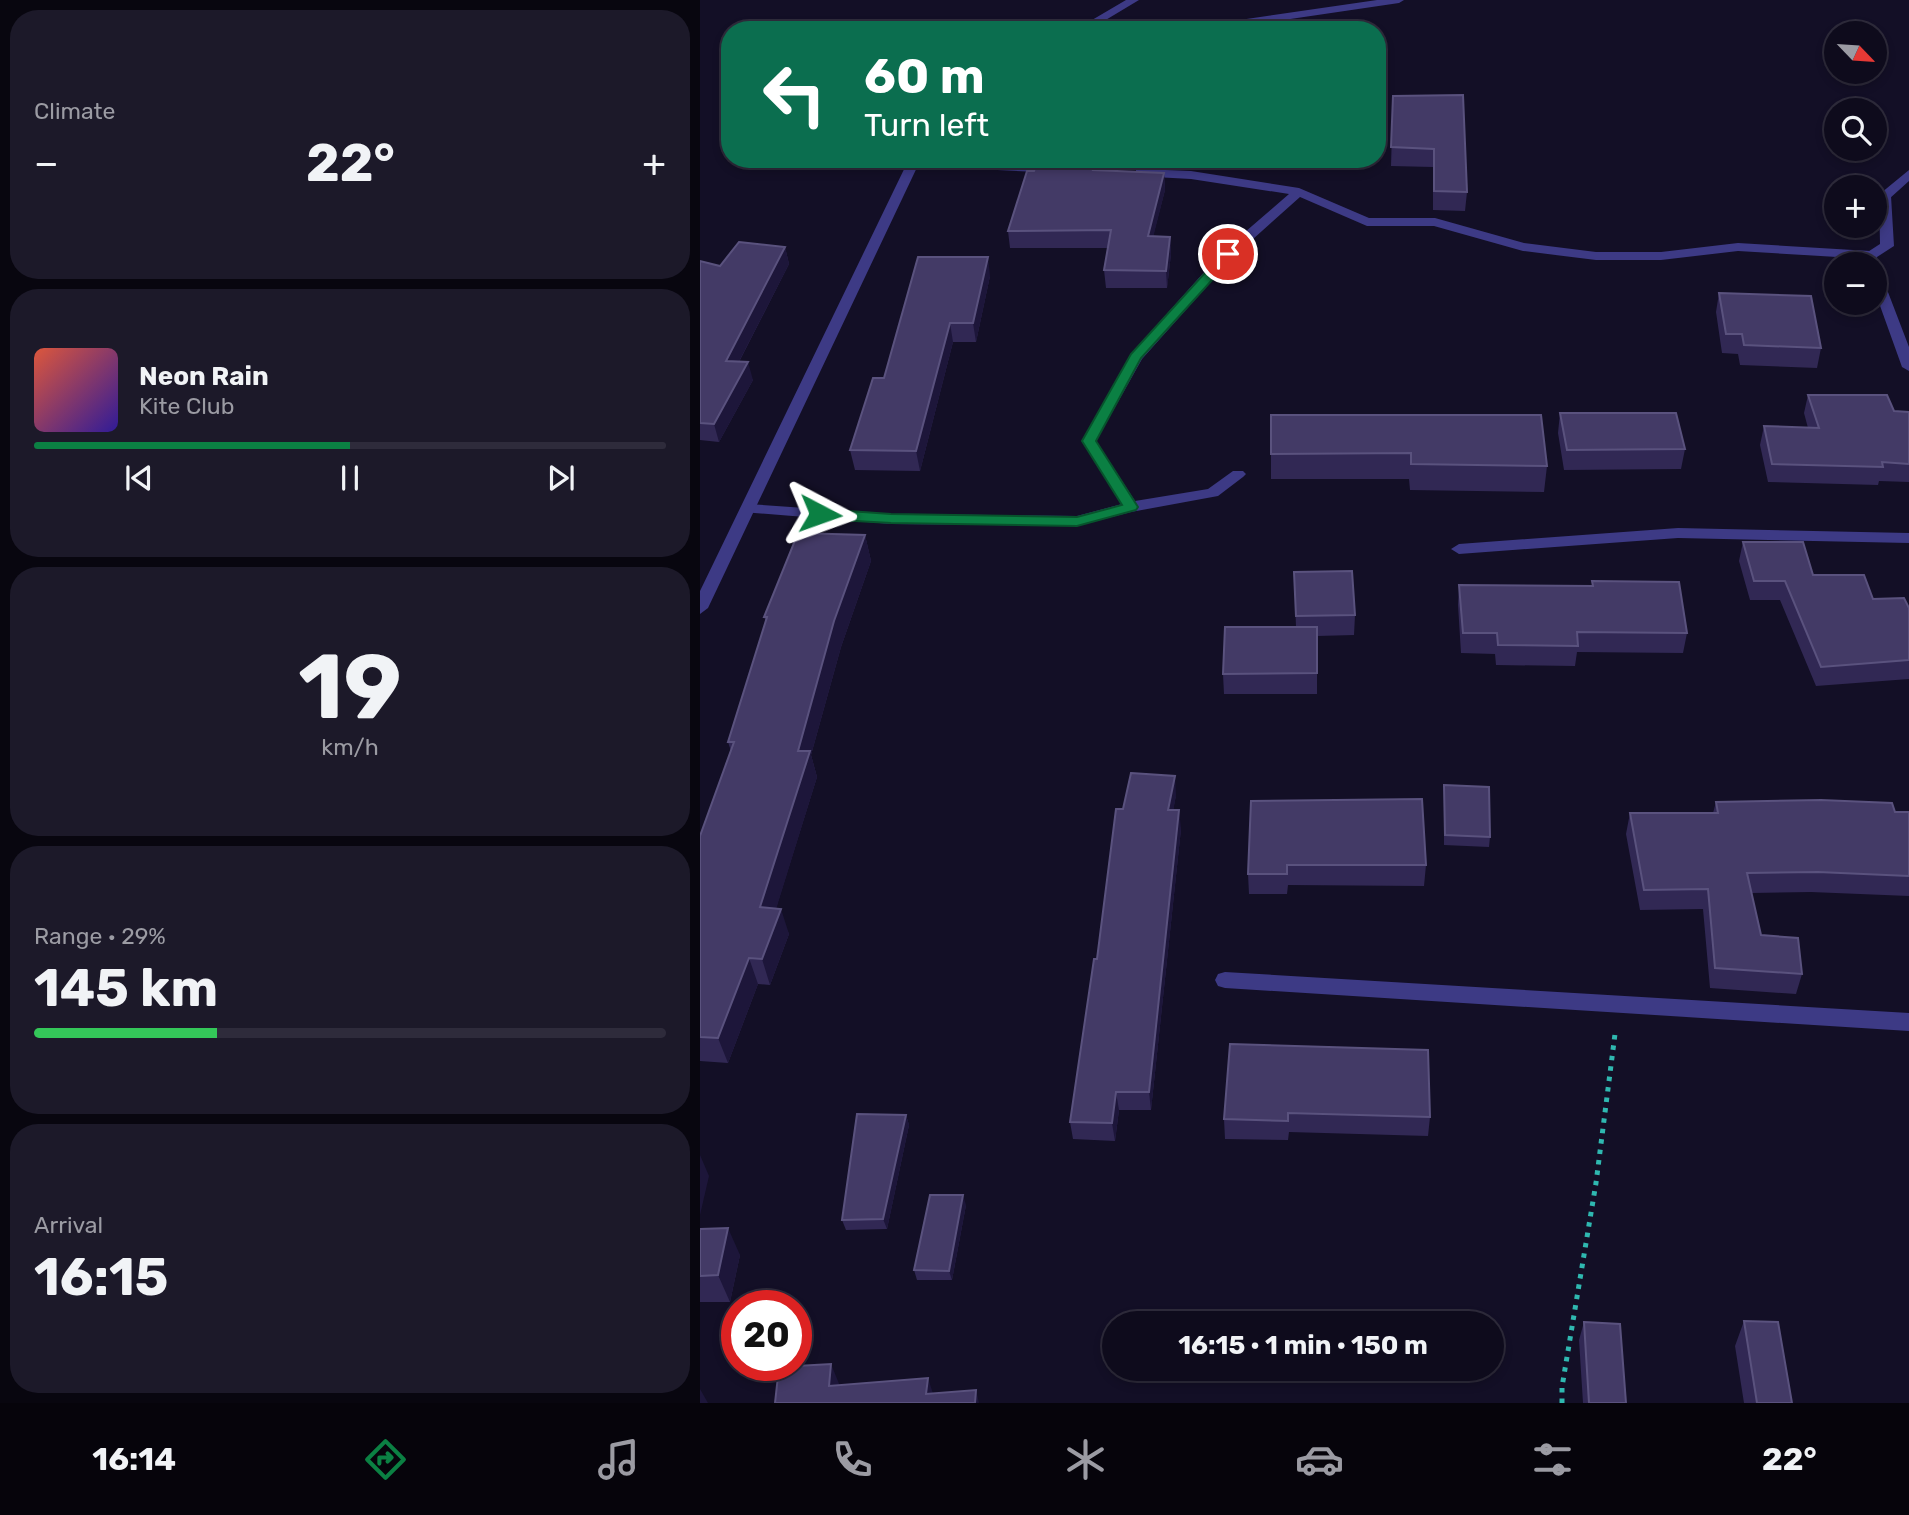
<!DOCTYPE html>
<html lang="en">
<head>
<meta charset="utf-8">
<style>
	:root { --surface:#0e0b1c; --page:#1c1929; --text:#f1f3f6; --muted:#9b9ba3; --line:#2e2b3b; --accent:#0b8043 }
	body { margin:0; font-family:Rubik,sans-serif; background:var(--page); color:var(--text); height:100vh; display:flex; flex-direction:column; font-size:26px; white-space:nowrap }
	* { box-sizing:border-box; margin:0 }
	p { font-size:23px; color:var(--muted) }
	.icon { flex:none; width:38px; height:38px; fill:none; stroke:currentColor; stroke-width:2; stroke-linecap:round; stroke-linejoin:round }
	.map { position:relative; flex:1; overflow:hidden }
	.details { display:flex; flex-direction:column; gap:10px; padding:10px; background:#08060f; width:700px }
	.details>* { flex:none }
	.top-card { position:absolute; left:21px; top:21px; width:665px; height:147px; border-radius:28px; box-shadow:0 4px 10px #0003,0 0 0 2px var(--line); background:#0b6e4f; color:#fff; overflow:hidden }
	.needle { width:46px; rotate:115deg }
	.buttons { position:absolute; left:1124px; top:21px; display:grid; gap:14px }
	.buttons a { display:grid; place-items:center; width:63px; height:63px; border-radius:50%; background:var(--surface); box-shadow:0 4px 10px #0003,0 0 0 2px var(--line); font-size:35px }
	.speed { position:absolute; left:21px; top:1290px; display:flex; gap:14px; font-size:35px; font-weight:700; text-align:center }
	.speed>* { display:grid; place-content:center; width:91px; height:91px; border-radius:50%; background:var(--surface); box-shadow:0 4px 10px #0003,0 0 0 2px var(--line); line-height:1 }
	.speed .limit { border:10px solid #d22; background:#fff; color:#111 }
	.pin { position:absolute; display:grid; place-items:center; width:60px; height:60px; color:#fff; margin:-30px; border:4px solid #fff; border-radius:50%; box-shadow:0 2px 7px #0007 }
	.me { position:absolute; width:77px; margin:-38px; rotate:94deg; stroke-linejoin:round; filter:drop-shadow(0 0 5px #0008) }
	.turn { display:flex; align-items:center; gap:24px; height:147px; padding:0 28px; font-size:32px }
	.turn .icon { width:91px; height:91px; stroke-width:2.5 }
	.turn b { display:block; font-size:49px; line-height:60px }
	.big { font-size:52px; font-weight:700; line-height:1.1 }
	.details .widget { flex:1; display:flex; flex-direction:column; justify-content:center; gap:10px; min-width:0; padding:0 24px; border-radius:28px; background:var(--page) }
	.details .dial { align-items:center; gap:0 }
	.dial b { font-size:91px; line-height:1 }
	.song { display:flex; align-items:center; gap:21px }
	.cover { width:84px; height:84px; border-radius:10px; background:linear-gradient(135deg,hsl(10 70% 55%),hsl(250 70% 35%)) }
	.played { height:7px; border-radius:4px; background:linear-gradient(90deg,var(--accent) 50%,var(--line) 50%) }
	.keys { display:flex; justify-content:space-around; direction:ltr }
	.heat { display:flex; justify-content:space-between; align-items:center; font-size:38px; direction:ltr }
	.charge { height:10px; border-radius:5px; background:linear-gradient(90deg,#34c759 29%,var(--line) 0) }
	.trip { position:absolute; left:402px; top:1311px; width:402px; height:70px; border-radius:35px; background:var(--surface); box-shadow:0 4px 10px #0003,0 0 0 2px var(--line); font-weight:700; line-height:70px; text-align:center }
	.tabs { display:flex; height:112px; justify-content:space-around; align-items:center; background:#06040b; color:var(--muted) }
	.tabs .icon { width:49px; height:49px }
	.tabs .selected { color:var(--accent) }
	.tabs b { font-size:32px; color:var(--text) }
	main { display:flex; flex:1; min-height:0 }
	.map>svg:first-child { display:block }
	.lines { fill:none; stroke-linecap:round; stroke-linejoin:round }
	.path { stroke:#2fb8b0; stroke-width:5; stroke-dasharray:4.5 6; stroke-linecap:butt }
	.service { fill:#3d3a85; fill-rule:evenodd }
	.minor { fill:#3d3a85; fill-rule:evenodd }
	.wall { fill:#312854 }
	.shaded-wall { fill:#1d163a }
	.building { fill:#433a66; stroke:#5a527e; stroke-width:2 }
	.route { fill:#0b8043; stroke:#07532c; stroke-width:2 }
</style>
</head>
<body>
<main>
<section class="details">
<div class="widget"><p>Climate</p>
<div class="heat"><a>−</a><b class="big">22°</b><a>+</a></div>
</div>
<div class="widget">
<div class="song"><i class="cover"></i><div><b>Neon Rain</b><p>Kite Club</p></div></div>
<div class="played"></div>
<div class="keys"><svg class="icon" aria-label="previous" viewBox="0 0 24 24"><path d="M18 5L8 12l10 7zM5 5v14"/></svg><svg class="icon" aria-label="pause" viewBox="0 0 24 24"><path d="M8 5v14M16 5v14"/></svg><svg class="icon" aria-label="next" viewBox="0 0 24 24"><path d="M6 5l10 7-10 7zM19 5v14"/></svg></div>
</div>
<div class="widget dial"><b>19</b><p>km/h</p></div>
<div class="widget"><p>Range · 29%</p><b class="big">145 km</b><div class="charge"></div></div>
<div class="widget"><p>Arrival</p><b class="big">16:15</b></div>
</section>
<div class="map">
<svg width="1209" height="1403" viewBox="0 0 1209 1403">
	<rect width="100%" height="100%" fill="#130f26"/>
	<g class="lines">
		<path class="path" d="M862,1403V1387L896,1183L915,1034"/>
		<path class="service" d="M677,0H704L699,3L516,30H487L492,27Z
			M210,159L360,165L366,169L360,173L214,166L208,162Z
			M440,169L491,171L599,188L669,218H735L824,243L896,252H961L1038,243L1170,251L1177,255L1170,259L1038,251L961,260H896L823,251L734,226H667L600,197L533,257L442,359L396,441L435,501L508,489L533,471H543L546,474L543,477L518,496L431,512L377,526L191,524L42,512L40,509L42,506L48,504L191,514L377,516L422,504L382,441L431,354L523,251L589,194L491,179L436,176V170Z
			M1209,170V181L1189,199H1181V193Z
			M525,972L1209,1013V1031L525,988L518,986L515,980L518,974Z"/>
		<path class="minor" d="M426,0H439L389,30H375Z
			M209,159H221L8,608L0,614V591Z
			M1185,192L1191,196L1194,246L1177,257L1178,266L1209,347V371L1202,367L1174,289V264H1167L1163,255L1180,244L1179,196Z
			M978,528L1209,533V543L978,538L759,554L751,549L759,544Z"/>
	</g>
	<path class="wall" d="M693,96L767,192L765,211L733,210V167L691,166Z
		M338,159H402L401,165L396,164L397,171L464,173L465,190L453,236L470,237L471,254L467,288H406L404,270L408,248H310L308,231L334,171Z
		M594,159H654L652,169L594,167Z
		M85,247L89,264L39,362L53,380L19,442L0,440V261L20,266Z
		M290,276L276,342H253L220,471L155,470L150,450L184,378Z
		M1019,293L1121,348L1117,368L1040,365L1038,354L1022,353L1016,312Z
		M1108,395L1194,411L1209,412V482L1179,481L1178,485L1068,482L1060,445L1064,426L1108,428L1104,413Z
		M860,413L985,449L981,469L864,470L858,433Z
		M841,415L847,466L844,492L710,490L709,479H571V454Z
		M165,535L171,561L141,647L111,755L117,777L76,908L89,934L70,985L58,984L28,1063L0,1061V836L31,751L28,742L66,622L64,617Z
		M1043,542L1113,575L1173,599L1209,608V679L1116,686L1080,600H1050L1039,561Z
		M594,572L655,615L654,635L617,636V694H524L523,674L596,627Z
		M892,581L987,633L983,653L877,652L875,666L796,665L795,654L761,653L758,605L759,585L892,586Z
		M744,785L790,837L789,847L744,845Z
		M476,795L473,810L481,829L451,1110H419L415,1141L373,1139L370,1122L397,959Z
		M551,801L726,865L724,886L588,885L587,894H549L548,874Z
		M1016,802L1209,812V896L1111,892L1051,893L1061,935L1102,974L1096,994L1010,988L1003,909L940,910L926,834L930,813H1013Z
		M530,1044L730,1117L728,1136L589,1132L588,1140L525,1139L524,1119Z
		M206,1115L209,1125L187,1229L146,1230L142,1220Z
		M266,1205L252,1280H217L214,1270Z
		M0,1229L40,1255L30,1302H0Z
		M1044,1321L1092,1403H1044L1035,1346Z
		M884,1322L926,1403H883L879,1340Z"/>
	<path class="shaded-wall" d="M464,173L465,190L449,254L448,236Z
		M470,237L471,254L467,288L466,271Z
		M85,247L89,264L30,379L26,361Z
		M288,257L290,276L276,342L273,323Z
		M250,323L253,342L220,471L216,451Z
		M48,362L53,380L19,442L14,424Z
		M165,535L171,561L141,647L111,755L117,777L69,932L60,907L98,751L134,621Z
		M475,776L476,795L470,829L468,810Z
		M479,810L481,829L451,1110L449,1092Z
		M81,909L89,934L70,985L62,959Z
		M49,958L58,984L28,1063L18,1038Z
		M416,1092L419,1110L415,1141L412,1123Z
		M206,1115L209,1125L187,1229L183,1219Z
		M0,1155L9,1176L0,1215Z
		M263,1195L266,1205L252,1280L249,1271Z
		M28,1228L40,1255L30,1302L18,1275Z
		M131,1364L144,1396L129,1386Z
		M228,1378L236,1403L226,1394Z
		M0,1389L8,1403H0Z
		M276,1390L279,1403H275Z"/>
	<path class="building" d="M763,95L767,192L734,191V149L691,147L693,96Z
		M338,159L396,160L393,170L464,173L448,236L470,237L466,271L404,270L411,230L308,231L327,171H334Z
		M39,242L85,247L26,361L48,362L14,424L0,423V261L20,266Z
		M218,257H288L273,323H250L216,451L150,450L173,378H184Z
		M1019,293L1111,296L1121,348L1044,345L1042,334H1026Z
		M1108,395H1187L1194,411L1209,412V464L1182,462L1183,467L1072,464L1064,426L1119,428Z
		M860,413H976L985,449L867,450Z
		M571,415H841L847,466L711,464V453L571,454Z
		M98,533L165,535L134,621L98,751H110L60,907L81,909L62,959L49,958L18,1038L0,1037V836L34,742H28L67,617H64Z
		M1043,542H1103L1113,575H1164L1173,599L1204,598L1209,608V660L1121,667L1085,581H1054Z
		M652,571L655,615L596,616L594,572Z
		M892,581L979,582L987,633L877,632L878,646L798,645L797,633H763L759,585L893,586Z
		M525,627H617V673L523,674Z
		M431,773L475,776L468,810H479L449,1092H416L412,1123L370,1122L394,959H397L416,809H423Z
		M744,785L789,787L790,837L745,835Z
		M722,799L726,865H587V874H548L551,801Z
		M1121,800L1192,803L1195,812H1209V876L1118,872L1047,873L1061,935L1098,938L1102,974L1015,968L1008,889L944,890L930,813H1018L1016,802Z
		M530,1044L728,1050L730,1117L588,1113V1121L524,1119Z
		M157,1114L206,1115L183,1219L142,1220Z
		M230,1195H263L249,1271L214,1270Z
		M28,1228L18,1275L0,1276V1229Z
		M1044,1321L1078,1322L1092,1403H1057Z
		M884,1322L920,1324L926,1403H889Z
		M131,1364L129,1386L228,1378L226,1394L276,1390L275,1403H75L79,1367Z"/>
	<path class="route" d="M528,251L533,252V257L441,358L396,441L438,507L436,510L377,526L191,523L120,519L112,514L120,509L191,514L377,517L422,505L382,441L431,354L524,252Z"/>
</svg>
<div class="buttons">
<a><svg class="needle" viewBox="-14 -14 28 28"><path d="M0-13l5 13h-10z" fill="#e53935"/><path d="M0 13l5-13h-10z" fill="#9b9ba3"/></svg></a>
<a><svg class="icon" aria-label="search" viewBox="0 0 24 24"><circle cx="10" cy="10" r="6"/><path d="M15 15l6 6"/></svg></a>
<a>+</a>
<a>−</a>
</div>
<div class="speed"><div class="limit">20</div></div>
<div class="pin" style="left:528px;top:254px;background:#d93025"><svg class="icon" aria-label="arrive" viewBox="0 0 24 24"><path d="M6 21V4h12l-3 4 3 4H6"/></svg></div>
<svg class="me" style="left:120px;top:514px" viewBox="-20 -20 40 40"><path d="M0-17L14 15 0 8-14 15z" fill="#0b8043" stroke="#fff" stroke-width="4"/></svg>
<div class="trip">16:15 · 1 min · 150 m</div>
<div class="top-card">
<div class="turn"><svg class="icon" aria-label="left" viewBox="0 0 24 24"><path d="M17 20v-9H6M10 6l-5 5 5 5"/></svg><div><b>60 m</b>Turn left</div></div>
</div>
</div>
</main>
<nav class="tabs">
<b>16:14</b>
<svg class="icon selected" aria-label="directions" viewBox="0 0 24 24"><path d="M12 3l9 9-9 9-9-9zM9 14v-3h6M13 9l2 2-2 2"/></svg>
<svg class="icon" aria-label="music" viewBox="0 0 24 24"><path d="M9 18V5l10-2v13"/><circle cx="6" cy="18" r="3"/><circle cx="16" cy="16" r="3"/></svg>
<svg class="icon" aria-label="phone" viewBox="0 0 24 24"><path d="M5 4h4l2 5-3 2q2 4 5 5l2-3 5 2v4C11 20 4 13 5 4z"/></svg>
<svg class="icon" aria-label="climate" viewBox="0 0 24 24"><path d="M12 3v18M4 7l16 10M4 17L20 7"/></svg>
<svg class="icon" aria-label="car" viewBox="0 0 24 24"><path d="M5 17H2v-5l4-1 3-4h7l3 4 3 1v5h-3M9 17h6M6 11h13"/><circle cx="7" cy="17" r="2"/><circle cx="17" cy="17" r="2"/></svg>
<svg class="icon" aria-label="filters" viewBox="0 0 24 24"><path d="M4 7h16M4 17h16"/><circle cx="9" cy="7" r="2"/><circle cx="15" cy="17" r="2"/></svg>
<b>22°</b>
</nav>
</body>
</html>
